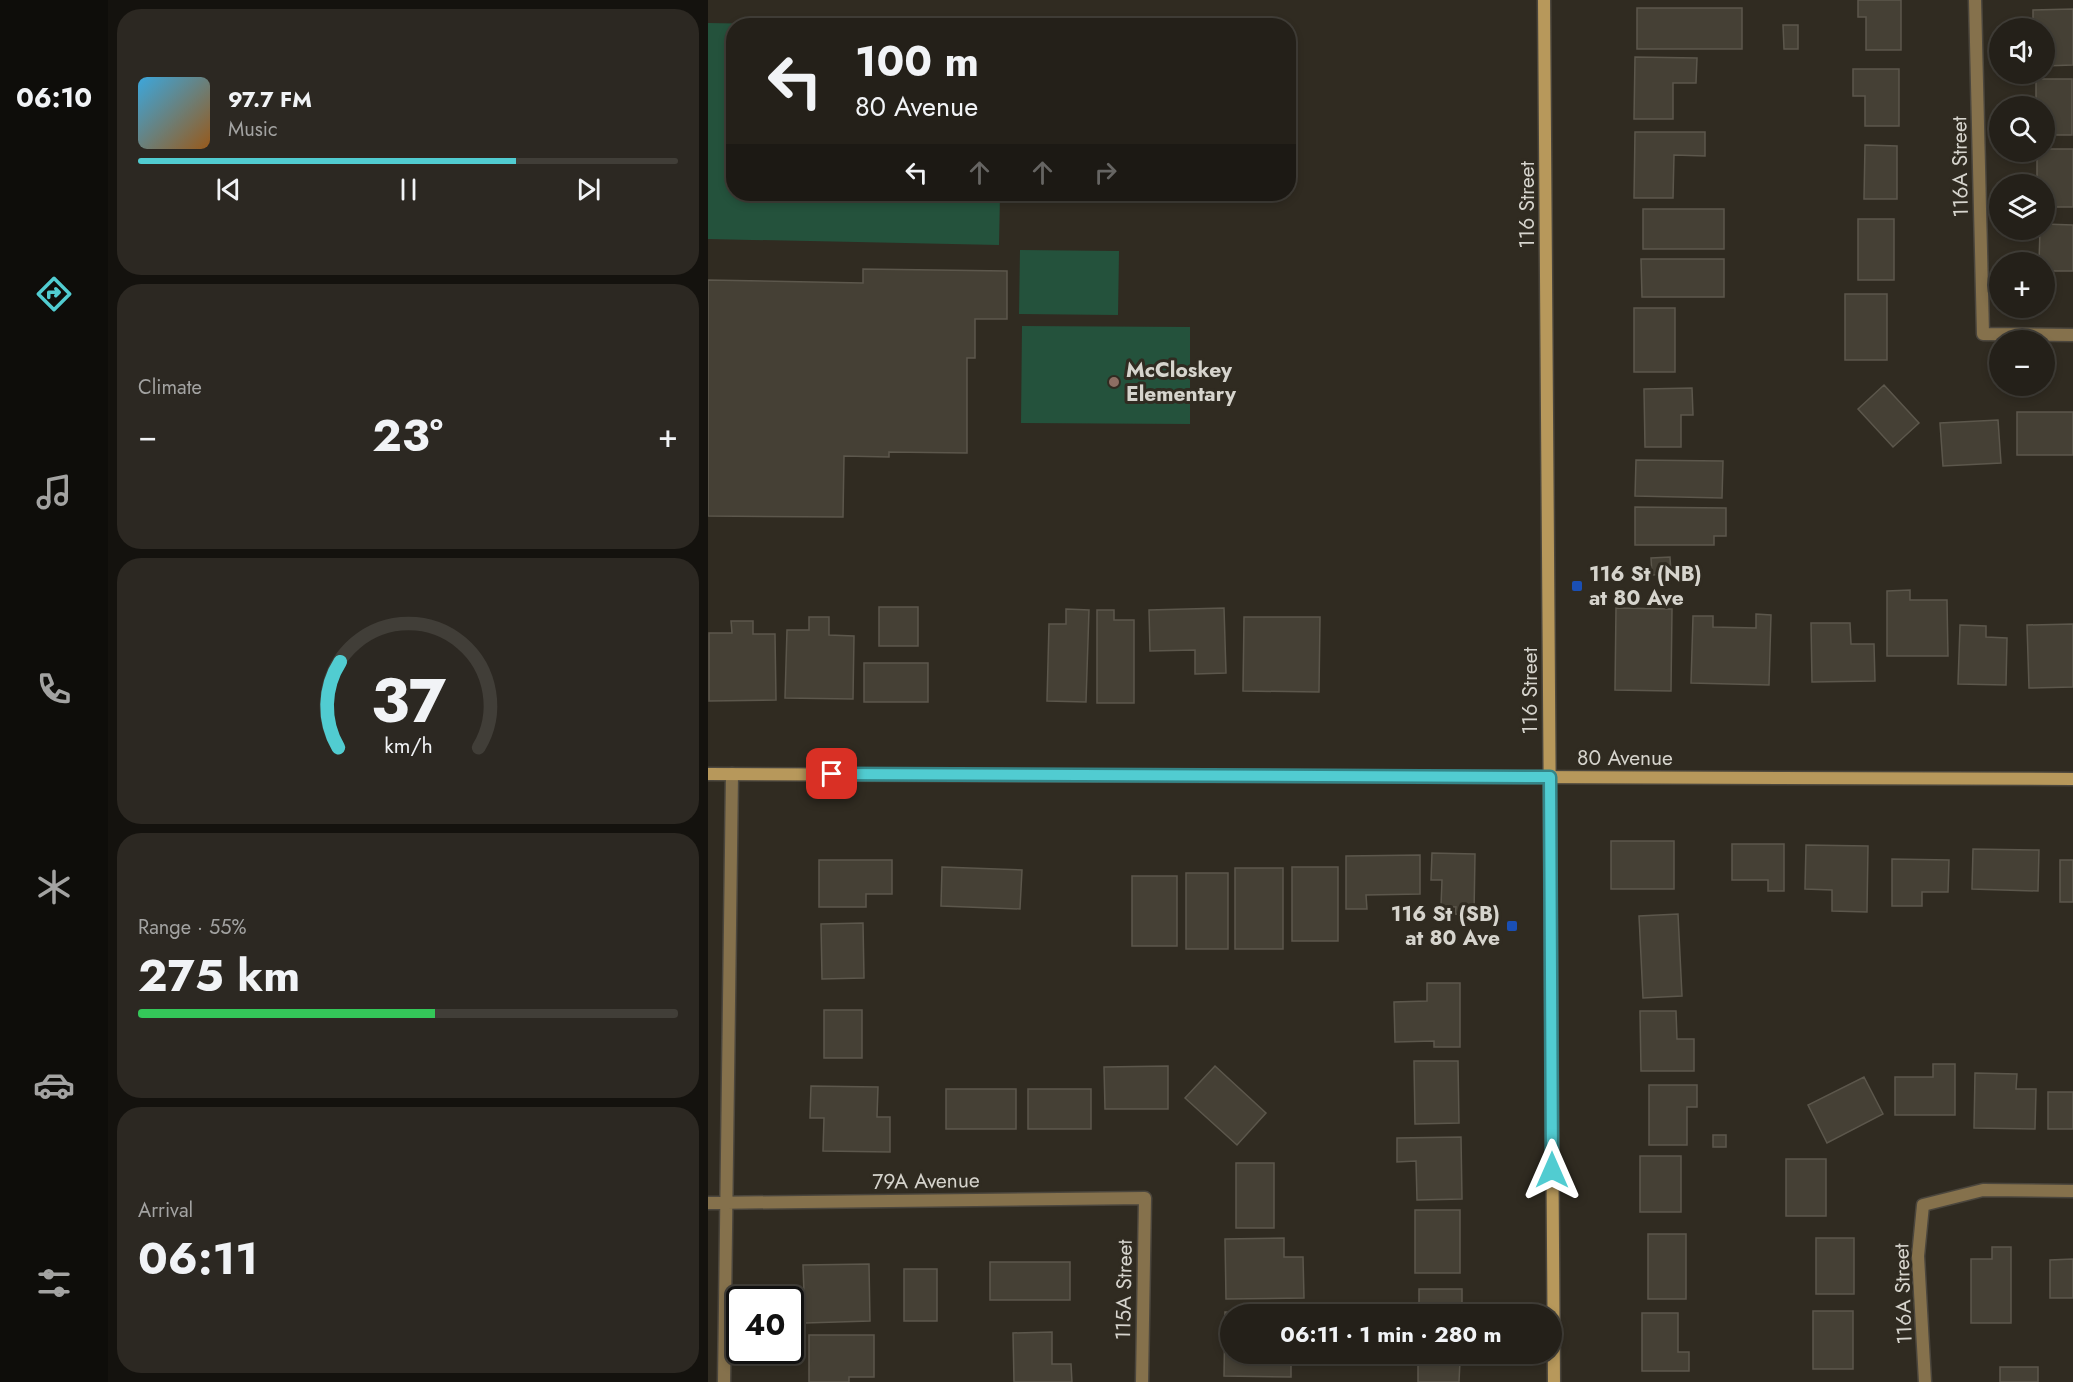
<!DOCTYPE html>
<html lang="en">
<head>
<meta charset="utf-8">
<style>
	:root { --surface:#242019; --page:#2c2822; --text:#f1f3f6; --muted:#a3a3a2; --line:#413e38; --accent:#51ccd1 }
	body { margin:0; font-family:Jost,sans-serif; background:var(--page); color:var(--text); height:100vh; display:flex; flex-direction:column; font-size:22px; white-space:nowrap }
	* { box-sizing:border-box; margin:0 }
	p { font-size:20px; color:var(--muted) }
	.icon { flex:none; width:33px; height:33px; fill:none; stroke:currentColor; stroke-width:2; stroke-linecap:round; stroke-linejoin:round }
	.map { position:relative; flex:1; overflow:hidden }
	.sheet { display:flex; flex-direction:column; gap:9px; padding:9px; background:#14120e; width:600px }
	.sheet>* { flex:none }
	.guide { position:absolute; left:18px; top:18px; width:570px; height:183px; border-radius:24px; box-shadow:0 3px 9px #0003,0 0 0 2px var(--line); background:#242019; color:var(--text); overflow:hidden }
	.controls { position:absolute; left:1281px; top:18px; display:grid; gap:12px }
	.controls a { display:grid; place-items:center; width:66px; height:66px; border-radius:50%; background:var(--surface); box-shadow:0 3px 9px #0003,0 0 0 2px var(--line); font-size:30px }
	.speed { position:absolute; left:18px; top:1286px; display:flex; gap:12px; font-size:30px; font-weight:700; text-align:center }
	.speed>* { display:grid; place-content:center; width:78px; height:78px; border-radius:50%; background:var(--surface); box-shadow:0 3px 9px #0003,0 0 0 2px var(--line); line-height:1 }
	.speed .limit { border:3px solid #111; border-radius:9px; background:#fff; color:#111 }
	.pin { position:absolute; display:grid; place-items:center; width:51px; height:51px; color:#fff; margin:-26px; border-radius:12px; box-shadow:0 3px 9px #0006 }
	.me { position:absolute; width:66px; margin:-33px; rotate:0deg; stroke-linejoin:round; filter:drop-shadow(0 0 4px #0008) }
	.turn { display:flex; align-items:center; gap:21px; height:126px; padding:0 30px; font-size:27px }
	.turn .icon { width:78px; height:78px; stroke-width:2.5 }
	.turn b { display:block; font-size:42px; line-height:51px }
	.lanes { display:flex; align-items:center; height:57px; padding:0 30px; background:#0003; justify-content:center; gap:30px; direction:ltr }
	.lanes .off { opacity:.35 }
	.big { font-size:45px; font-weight:700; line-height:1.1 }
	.sheet .card { flex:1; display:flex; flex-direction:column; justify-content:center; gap:9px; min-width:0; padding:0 21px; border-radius:24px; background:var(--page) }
	.sheet .dial { align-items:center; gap:0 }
	.dial svg { height:156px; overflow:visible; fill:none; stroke:var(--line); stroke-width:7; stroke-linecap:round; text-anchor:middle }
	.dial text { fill:var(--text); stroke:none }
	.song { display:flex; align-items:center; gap:18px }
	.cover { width:72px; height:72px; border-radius:9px; background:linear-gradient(135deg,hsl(200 70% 55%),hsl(30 70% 35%)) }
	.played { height:6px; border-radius:3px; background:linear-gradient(90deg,var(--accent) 70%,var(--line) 70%) }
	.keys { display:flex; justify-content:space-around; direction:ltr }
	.heat { display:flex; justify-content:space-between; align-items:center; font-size:33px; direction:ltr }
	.charge { height:9px; border-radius:4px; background:linear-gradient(90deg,#34c759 55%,var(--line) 0) }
	.trip { position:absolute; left:512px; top:1304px; width:342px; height:60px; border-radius:30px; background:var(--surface); box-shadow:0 3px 9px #0003,0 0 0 2px var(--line); font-weight:700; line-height:60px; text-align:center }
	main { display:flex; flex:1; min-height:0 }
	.tabs { display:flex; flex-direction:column; width:108px; justify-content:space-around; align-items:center; background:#0e0d0a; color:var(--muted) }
	.tabs .icon { width:42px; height:42px }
	.tabs .on { color:var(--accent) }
	.tabs b { font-size:27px; color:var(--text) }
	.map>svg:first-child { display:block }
	.green { fill:#24523c }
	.building { fill:#454035; stroke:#5c574c; stroke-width:1.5 }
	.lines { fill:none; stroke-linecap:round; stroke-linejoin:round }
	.street-casing { stroke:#4b463d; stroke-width:15 }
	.secondary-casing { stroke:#4b463d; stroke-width:15 }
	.street { stroke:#85714c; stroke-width:12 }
	.secondary { stroke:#b7985b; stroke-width:12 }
	.route-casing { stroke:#358588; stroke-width:15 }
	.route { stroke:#51ccd1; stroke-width:10 }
	.education-dot { fill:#8d6e63; stroke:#302b21; stroke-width:2 }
	.transit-dot { fill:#1a4fb4; stroke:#302b21; stroke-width:2 }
	.labels { text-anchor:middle; stroke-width:6; stroke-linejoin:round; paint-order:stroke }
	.street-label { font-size:21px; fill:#d6d4cd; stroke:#302b21 }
	.poi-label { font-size:21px; font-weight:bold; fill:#d6d4cd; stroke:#302b21; text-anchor:start }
</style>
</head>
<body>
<main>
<nav class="tabs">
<b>06:10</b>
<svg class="icon on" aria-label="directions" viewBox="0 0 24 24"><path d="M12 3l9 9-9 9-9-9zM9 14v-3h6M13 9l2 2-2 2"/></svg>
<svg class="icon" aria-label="music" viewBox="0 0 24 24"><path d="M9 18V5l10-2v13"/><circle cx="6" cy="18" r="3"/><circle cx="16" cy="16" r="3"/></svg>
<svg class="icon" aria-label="phone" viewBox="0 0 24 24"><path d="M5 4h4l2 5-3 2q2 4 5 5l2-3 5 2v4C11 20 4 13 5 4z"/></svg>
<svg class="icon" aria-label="climate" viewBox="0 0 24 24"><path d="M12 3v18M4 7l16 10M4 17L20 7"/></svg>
<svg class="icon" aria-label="car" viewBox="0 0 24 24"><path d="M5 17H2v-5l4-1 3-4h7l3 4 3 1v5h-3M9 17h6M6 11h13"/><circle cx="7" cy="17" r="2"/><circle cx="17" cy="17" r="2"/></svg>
<svg class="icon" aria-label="filters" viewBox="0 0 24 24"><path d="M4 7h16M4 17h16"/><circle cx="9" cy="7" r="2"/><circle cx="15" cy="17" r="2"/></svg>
</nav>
<section class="sheet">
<div class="card">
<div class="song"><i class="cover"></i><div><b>97.7 FM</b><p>Music</p></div></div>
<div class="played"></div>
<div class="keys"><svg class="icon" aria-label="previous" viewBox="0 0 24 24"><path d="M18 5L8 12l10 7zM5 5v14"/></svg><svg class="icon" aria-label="pause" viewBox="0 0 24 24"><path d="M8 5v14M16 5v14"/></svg><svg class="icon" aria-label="next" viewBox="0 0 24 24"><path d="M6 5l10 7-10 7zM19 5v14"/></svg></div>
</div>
<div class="card"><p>Climate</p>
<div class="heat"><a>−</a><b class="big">23°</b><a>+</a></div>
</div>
<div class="card dial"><svg viewBox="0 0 100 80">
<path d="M14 69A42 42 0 1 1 86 69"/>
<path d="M14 69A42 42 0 0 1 15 25" stroke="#51ccd1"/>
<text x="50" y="56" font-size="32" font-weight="700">37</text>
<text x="50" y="72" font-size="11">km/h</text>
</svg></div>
<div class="card"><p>Range · 55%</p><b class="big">275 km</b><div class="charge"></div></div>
<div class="card"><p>Arrival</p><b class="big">06:11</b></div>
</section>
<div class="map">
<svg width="1365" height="1382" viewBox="0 0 1365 1382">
	<rect width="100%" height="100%" fill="#302b21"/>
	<path class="green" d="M0,23L104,25L26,26V194H292L291,245L0,239Z
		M312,250L411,251L410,315L311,314Z
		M314,326L482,327V424L313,423Z"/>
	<path class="building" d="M1150,0H1193V50H1158V17H1150Z
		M929,8H1034V49H929Z
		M1365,9V65L1336,66V28H1325V10Z
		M1075,25H1090V49H1076Z
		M927,57L989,58L988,83H965V119H926Z
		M1145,69H1191V126H1157V96H1145Z
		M1328,79H1364V135H1336V106H1328Z
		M927,132H997V156L966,155L965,198H926Z
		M1157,145L1189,146V199H1156Z
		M1336,149H1365V207H1336V184H1329V152H1336Z
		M935,209H1016V249H935Z
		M1150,219H1186V280H1150Z
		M1336,224L1365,225V271H1336V262H1331L1332,230H1336Z
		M933,259H1016V297H934Z
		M155,269L299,271V319H267V358H259V453L181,452V457L136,456L135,517L0,516V280L155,283Z
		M1137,294H1179V360H1137Z
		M926,308H967V372H926Z
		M1176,385L1211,423L1185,447L1150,409Z
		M984,388L985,415H973V447H937L936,389Z
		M1309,412H1365V455H1309Z
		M1290,420L1293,463L1235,466L1232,423Z
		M928,460L1015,461L1014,498L927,496Z
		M927,507L1018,508V536H1006V545H927Z
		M962,557L963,574L944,575L943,558Z
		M1202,590V600H1239L1240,656H1179V591Z
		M171,607H210V646H171Z
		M516,608L518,673L487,674V650L442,651L441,610Z
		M908,608L964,609L963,691L907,690Z
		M358,609L381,610L378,702L339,701L341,624H358Z
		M389,610H406V620H426V703H389Z
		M1048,614L1063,615L1061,685L983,683L985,616H1005V627L1048,628Z
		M101,617H121V635L146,636L145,699L77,698L79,630H101Z
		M536,617H612L611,692L535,691Z
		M23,621H45V634H67L68,700L1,701V633H24Z
		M1103,623H1142L1143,644H1166L1167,681L1104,682Z
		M1365,624V687L1321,688L1319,625Z
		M1252,625L1278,626V637L1299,638L1298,685L1250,684Z
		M156,663H220V702H156Z
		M903,841H966V889H903Z
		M1024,844H1076V891H1060V880H1024Z
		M1098,845L1160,846L1159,912L1124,911V890L1097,889Z
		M1265,849L1331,850L1330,891L1264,889Z
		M724,853L767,854L766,915L747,914L748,907L733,906L734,880H723Z
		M712,855V894L658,895L659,909H638V856Z
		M1184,859L1241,860L1240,892H1214V906H1184Z
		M111,860H184V894H158V907H111Z
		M1352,860H1365V902H1352Z
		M234,867L314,870L312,909L233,906Z
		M584,867H630V941H584Z
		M527,868H575V949H527Z
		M478,873H520V949H478Z
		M424,876H469V946H424Z
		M970,914L974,996L935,998L931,916Z
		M155,923L156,978L114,979L113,924Z
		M719,983H752V1047H726V1041L687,1042L686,1002L719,1001Z
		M116,1010H154V1058H116Z
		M932,1011H968L969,1039H986V1071H933Z
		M706,1061H750L751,1123L707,1124Z
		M1225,1064H1247V1115H1187V1077H1225Z
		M460,1066V1109H397L396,1067Z
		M507,1066L558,1113L529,1145L477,1098Z
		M1267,1073L1309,1074L1308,1089H1328L1327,1129L1266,1128Z
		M1156,1077L1175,1114L1119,1143L1100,1105Z
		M941,1085H989V1107H979V1145H941Z
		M103,1086L170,1087L169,1117H182V1152L115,1151L116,1118H102Z
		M238,1089H308V1129H238Z
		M320,1089H383V1129H320Z
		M1340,1092H1365V1129H1340Z
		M1005,1135H1018V1147H1005Z
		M753,1137L754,1199L709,1200L708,1161L689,1162V1138Z
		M932,1156H973V1212H932Z
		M1078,1159H1118V1216H1078Z
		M528,1163H566V1228H528Z
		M707,1210H752V1273H707Z
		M940,1234H978V1299H940Z
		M576,1238V1257H595L596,1298L518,1299L517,1239Z
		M1108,1238H1146V1294H1108Z
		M1284,1247H1303V1323H1263V1259H1284Z
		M1365,1259V1298H1342V1260Z
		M282,1262H362V1300H282Z
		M161,1264L162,1321L97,1323L95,1265Z
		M196,1269H229V1321H196Z
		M711,1289H754V1314H711Z
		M1105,1311H1145V1369H1105Z
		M517,1312L584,1313L522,1314V1353H583V1377L516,1376Z
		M934,1313H970V1352H981V1371H934Z
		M344,1332V1364H363L364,1382H306L305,1333Z
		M101,1335H166V1377H141V1382H101Z
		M710,1361H752L751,1382H710Z
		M1292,1367H1330V1382H1292Z"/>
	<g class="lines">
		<g class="street-casing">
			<path id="street" d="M1267,0L1275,334L1365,335
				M0,1203L437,1198L434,1382
				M16,1382L24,774
				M1217,1382L1210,1256L1215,1205L1275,1190L1365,1191"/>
		</g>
		<g class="secondary-casing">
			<path id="secondary" d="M836,0L846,1382
				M0,774L1365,779"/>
		</g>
		<use href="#street" class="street"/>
		<use href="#secondary" class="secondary"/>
	</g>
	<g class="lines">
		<g class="route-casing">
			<path id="route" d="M124,774L842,777L844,1170"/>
		</g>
		<use href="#route" class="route"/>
	</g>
	<circle class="education-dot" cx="406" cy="382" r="6"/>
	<g class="transit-dot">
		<rect x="863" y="580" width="12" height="12" rx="3"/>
		<rect x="798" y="920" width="12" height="12" rx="3"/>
	</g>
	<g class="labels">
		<g class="street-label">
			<text transform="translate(1252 167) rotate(-91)" y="7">116A Street</text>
			<text transform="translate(819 205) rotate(-90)" y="7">116 Street</text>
			<text transform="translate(822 691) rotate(-90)" y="7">116 Street</text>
			<text x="917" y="765">80 Avenue</text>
			<text transform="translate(218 1181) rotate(-1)" y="7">79A Avenue</text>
			<text transform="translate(416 1290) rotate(-89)" y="7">115A Street</text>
			<text transform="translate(1195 1294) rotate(-92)" y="7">116A Street</text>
		</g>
		<g class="poi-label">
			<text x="418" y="377">McCloskey<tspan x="418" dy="24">Elementary</tspan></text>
			<text x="881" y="581">116 St (NB)<tspan x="881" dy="24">at 80 Ave</tspan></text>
			<text x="792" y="921" text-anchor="end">116 St (SB)<tspan x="792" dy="24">at 80 Ave</tspan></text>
		</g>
	</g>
</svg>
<div class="controls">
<a><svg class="icon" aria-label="sound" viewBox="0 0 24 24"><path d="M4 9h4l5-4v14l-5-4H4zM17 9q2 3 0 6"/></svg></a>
<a><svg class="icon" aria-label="search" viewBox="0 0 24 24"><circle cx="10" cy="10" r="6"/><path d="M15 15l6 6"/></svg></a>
<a><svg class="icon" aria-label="layers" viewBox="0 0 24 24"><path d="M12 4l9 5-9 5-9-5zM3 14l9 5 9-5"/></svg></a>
<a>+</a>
<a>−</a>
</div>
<div class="speed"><div class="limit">40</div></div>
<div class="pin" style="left:124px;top:774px;background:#d93025"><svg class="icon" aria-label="arrive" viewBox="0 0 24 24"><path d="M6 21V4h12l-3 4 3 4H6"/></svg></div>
<svg class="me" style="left:844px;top:1170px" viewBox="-20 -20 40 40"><path d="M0-17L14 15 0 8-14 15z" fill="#51ccd1" stroke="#fff" stroke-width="4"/></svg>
<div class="trip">06:11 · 1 min · 280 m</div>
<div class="guide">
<div class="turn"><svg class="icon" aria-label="left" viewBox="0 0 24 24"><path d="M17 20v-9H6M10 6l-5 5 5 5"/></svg><div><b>100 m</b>80 Avenue</div></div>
<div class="lanes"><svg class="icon" aria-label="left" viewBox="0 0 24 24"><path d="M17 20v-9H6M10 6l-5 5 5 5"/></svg><svg class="icon off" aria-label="ahead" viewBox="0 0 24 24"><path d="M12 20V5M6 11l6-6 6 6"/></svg><svg class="icon off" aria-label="ahead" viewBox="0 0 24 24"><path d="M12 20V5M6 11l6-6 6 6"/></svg><svg class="icon off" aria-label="right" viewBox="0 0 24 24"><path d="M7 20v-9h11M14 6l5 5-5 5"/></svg></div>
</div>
</div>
</main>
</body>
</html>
